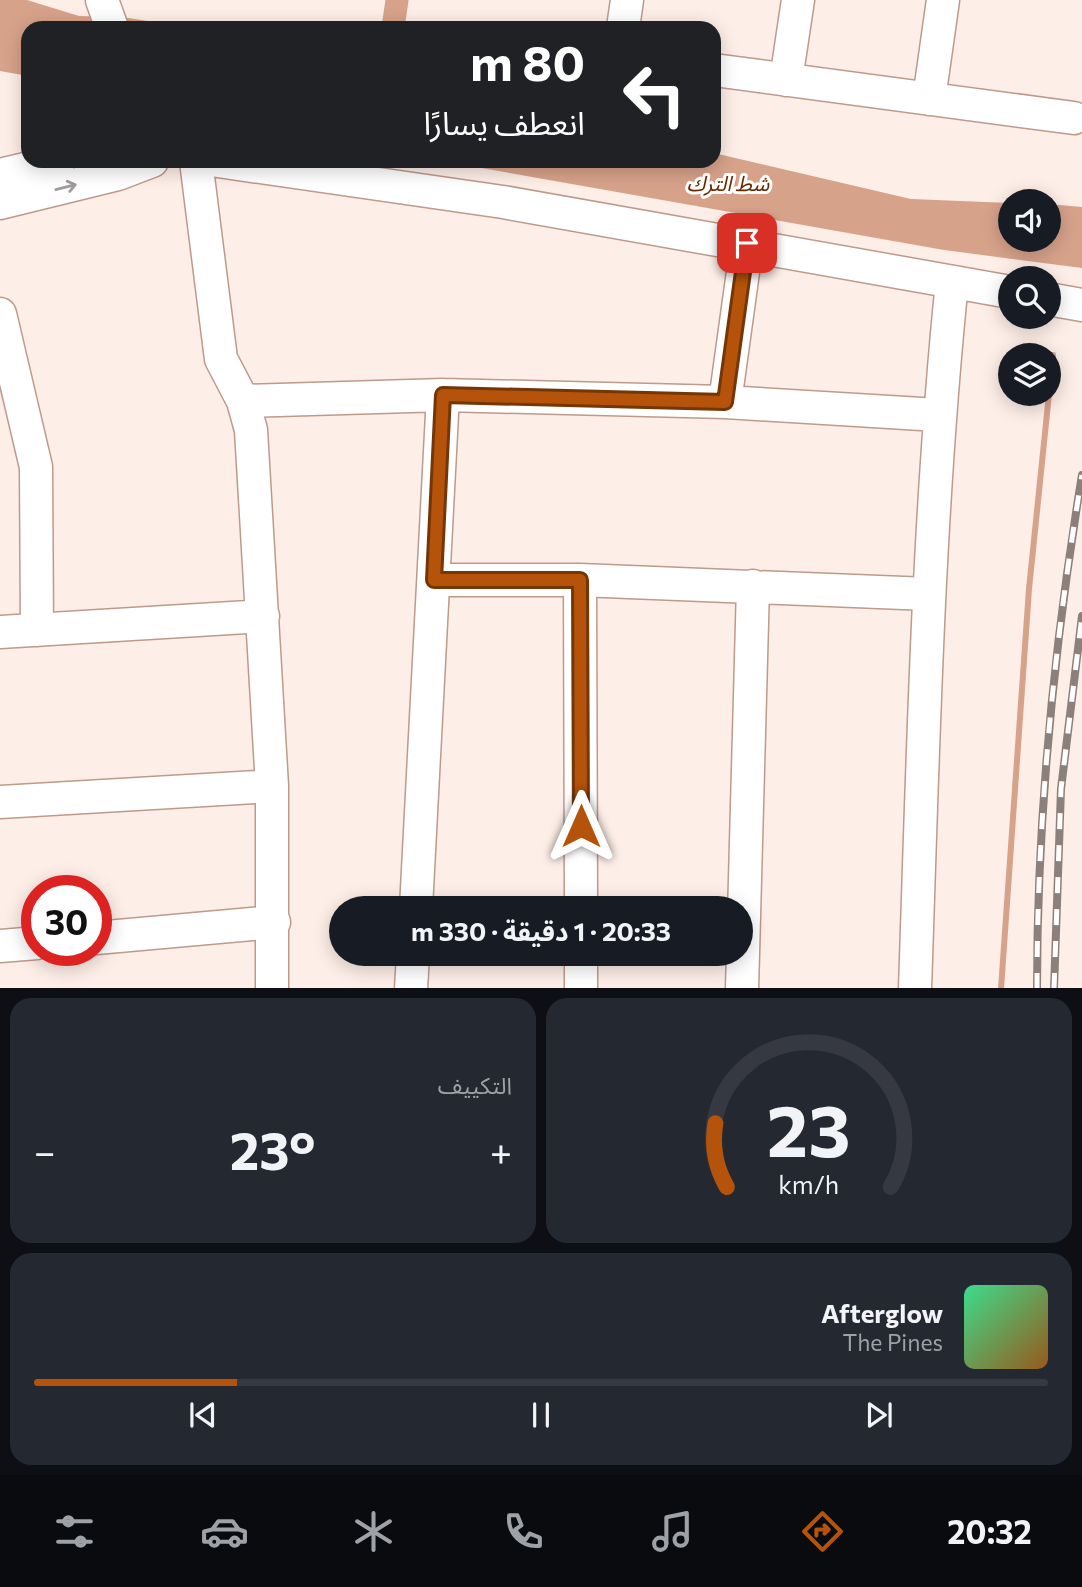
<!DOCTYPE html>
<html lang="ar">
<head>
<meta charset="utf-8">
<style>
	:root { --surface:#171b24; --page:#242831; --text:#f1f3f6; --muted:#9ea1a6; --line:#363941; --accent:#b45309 }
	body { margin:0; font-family:Commissioner,"Noto Sans Arabic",sans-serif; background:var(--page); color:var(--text); direction:rtl; height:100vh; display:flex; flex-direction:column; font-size:26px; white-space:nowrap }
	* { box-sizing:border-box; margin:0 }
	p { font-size:23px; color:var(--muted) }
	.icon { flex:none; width:38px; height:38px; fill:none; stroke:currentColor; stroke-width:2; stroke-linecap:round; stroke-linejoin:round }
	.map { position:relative; height:988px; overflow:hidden; direction:ltr }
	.side { display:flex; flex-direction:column; gap:10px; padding:10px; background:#0d0f14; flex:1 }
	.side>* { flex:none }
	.guide { position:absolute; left:21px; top:21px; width:700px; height:147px; border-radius:21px; box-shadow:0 4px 18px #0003; direction:rtl; background:#202124; color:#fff; overflow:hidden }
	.buttons { position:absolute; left:998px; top:189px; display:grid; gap:14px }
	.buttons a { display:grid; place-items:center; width:63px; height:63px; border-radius:50%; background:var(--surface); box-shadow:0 4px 18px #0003; font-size:35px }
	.speed { position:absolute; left:21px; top:875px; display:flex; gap:14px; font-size:35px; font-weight:700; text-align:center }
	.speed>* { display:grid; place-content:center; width:91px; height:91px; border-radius:50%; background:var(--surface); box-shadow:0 4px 18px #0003; line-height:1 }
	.speed .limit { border:10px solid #d22; background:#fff; color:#111 }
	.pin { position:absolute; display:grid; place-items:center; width:60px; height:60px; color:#fff; margin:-30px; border-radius:14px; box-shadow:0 4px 10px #0006 }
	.me { position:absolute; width:77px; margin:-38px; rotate:0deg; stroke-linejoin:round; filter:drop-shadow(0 0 5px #0008) }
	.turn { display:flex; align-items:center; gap:24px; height:147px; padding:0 21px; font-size:32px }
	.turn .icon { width:91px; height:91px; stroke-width:2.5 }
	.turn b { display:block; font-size:49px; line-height:60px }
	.big { font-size:52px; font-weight:700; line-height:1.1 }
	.side .widget { flex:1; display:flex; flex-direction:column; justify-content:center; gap:10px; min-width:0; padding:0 24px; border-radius:21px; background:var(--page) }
	.side .dial { align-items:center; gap:0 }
	.dial svg { height:182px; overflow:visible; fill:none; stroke:var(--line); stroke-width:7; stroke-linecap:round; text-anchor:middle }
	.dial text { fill:var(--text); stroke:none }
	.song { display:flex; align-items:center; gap:21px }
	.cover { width:84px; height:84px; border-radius:10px; background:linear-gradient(135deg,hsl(150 70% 55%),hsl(30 70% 35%)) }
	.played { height:7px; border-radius:4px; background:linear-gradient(90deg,var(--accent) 20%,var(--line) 20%) }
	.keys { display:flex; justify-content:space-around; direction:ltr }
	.heat { display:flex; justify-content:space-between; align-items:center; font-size:38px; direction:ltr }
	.side .tiles { flex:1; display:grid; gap:10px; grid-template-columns:1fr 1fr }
	.widget:last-child { grid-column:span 2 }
	.trip { position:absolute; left:329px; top:896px; width:424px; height:70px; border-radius:35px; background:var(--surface); box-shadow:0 4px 18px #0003; font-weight:700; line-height:70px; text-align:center; direction:rtl }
	.tab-bar { display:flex; height:112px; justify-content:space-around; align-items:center; background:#090b0e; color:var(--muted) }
	.tab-bar .icon { width:49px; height:49px }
	.tab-bar .current { color:var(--accent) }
	.tab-bar b { font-size:32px; color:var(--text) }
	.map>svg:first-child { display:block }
	.water { fill:#d7a28a }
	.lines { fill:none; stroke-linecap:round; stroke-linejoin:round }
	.stream { stroke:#d7a28a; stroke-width:6 }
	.canal { stroke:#d7a28a; stroke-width:23 }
	.minor-casing { stroke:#bd9a8b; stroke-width:35 }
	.minor { stroke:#fff; stroke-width:32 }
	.rail-casing { stroke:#8d807a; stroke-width:8 }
	.rail { stroke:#fff; stroke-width:5; stroke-dasharray:16; stroke-linecap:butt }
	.oneway { stroke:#a19c9b }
	.route-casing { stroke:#753606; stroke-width:18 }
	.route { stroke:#b45309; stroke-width:12 }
	.labels { text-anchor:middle; stroke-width:6; stroke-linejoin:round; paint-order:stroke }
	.water-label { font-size:21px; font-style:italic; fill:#682904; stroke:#fff }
</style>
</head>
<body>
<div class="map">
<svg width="1082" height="989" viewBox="0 0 1082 989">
	<rect width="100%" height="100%" fill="#fdeee7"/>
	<path class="water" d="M0,0H27L79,16L122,17L193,28H28V76L0,71Z
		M714,153L911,199L1010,203V240H1048V204L1082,207V268L944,250L442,161H714Z"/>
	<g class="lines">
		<path class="stream" d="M1001,989L1029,589L1053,355"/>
		<path class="canal" d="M393,28L397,0"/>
		<g class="minor-casing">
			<path id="minor" d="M102,0L112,28
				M623,28L627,0
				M714,70L1074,118
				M786,80L798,0
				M929,99L943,0
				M196,161L221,359L243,401L251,430L272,786V989
				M218,161L503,202L1010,292
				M0,175L59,161
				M0,203L118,174L152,161
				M1048,299L1082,305
				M0,314L36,467L37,630
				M243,401L443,395L725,402L938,415
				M725,402L747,243
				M434,580H580L928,594
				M580,580L581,908
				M0,632L263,616
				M0,802L272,786
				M416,908L443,395
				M96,938L274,922
				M0,946L37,943
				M581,954V989
				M411,989L413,954
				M742,989L753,586
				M915,989C923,753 928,517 952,282"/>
		</g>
		<use href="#minor" class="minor"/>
		<g class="rail-casing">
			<path id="rail" d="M1037,989C1037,816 1054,645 1082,475
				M1054,989L1061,789L1082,616"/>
		</g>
		<use href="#rail" class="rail"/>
	</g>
	<defs><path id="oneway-shaft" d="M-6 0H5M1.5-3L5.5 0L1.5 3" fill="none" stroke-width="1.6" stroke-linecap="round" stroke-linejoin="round" transform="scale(1.75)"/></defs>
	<use class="oneway" href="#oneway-shaft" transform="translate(66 187) rotate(-14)"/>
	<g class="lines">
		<g class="route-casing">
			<path id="route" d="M581,826L580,580H434L443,395L725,402L747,243"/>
		</g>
		<use href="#route" class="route"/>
	</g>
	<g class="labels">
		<g class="water-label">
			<text x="728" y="191">شط الترك</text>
		</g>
	</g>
</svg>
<div class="buttons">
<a><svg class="icon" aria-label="sound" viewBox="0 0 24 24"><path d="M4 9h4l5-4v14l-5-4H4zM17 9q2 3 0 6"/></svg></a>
<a><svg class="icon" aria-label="search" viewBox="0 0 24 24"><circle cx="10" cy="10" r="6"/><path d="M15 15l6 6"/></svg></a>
<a><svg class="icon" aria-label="layers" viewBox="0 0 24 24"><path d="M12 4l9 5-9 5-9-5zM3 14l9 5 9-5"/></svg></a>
</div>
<div class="speed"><div class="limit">30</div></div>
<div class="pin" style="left:747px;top:243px;background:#d93025"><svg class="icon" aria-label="arrive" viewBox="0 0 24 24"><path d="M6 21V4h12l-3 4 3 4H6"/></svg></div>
<svg class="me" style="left:581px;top:826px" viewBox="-20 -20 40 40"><path d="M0-17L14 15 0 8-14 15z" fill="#b45309" stroke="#fff" stroke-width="4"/></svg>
<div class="trip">20:33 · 1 دقيقة · 330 m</div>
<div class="guide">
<div class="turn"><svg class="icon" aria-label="left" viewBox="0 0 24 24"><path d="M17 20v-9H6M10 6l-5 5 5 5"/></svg><div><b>80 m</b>انعطف يسارًا</div></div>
</div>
</div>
<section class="side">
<div class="tiles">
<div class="widget dial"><svg viewBox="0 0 100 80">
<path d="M14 69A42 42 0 1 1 86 69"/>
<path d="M14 69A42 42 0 0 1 9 41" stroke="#b45309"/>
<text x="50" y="56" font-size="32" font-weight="700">23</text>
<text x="50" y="72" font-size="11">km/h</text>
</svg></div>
<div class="widget"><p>التكييف</p>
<div class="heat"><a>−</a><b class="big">23°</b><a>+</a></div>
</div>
<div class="widget">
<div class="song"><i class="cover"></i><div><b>Afterglow</b><p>The Pines</p></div></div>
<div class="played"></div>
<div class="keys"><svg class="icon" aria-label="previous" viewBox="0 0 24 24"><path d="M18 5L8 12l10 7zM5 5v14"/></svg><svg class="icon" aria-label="pause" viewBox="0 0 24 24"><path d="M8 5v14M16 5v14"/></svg><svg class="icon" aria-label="next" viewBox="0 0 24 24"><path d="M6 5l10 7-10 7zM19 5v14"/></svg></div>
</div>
</div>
</section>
<nav class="tab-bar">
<b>20:32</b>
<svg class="icon current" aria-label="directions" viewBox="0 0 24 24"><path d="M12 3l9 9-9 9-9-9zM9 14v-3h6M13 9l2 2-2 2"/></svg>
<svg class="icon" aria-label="music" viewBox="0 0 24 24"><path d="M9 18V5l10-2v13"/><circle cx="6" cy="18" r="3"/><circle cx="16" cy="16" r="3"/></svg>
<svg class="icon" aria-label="phone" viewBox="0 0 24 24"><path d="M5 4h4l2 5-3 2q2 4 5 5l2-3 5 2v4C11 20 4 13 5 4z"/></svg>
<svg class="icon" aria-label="climate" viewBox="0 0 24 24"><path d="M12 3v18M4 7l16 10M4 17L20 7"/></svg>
<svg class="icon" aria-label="car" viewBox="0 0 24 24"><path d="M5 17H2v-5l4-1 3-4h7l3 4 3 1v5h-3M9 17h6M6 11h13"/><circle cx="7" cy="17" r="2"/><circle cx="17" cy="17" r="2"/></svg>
<svg class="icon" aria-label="filters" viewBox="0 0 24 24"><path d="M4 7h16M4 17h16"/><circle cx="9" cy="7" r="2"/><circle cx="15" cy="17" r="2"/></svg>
</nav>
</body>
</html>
